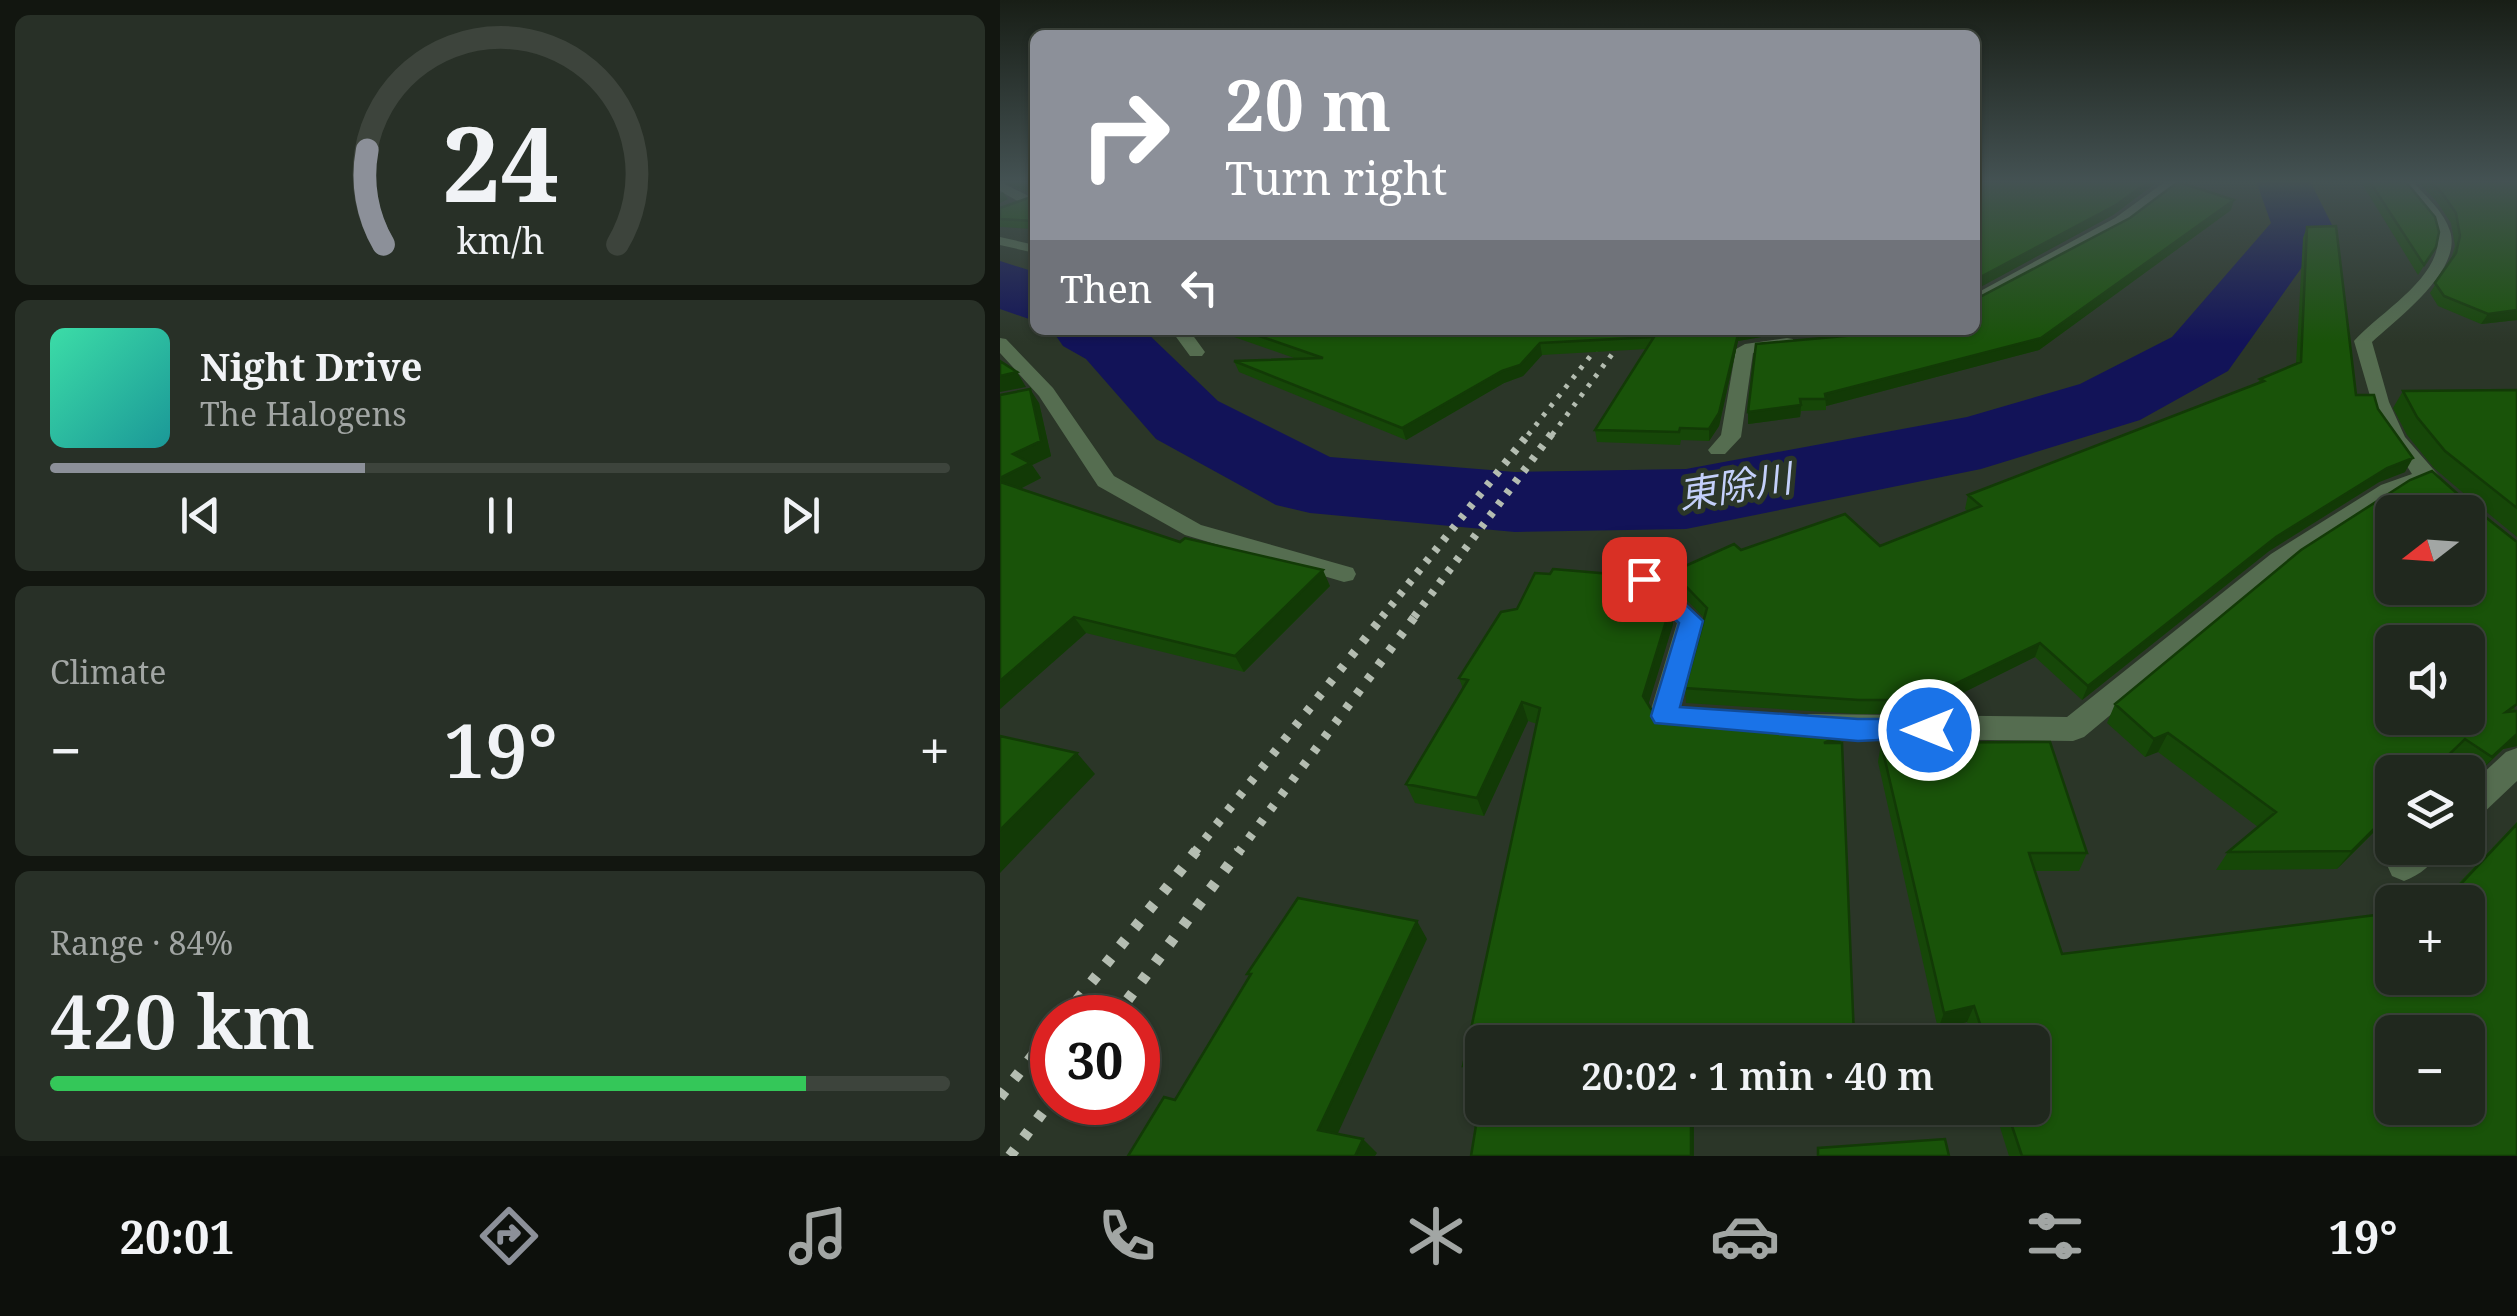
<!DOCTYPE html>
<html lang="en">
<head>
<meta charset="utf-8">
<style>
	:root { --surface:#20281e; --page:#283027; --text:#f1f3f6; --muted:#a2a6a4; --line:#3d443c; --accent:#8c9099 }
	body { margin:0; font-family:"Noto Serif","Noto Sans JP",serif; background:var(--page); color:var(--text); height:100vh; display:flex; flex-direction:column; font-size:38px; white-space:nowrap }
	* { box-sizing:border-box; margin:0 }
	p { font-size:32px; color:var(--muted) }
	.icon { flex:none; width:55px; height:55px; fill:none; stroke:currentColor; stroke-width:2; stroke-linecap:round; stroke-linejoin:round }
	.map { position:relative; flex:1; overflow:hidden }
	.sheet { display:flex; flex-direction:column; gap:15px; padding:15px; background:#121610; width:1000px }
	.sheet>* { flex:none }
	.hud { position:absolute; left:30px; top:30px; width:950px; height:305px; border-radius:15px; box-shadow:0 2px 8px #0004,0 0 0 2px var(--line); background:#8c9099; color:#fff; overflow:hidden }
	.needle { width:65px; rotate:253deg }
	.buttons { position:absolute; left:1375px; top:495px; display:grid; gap:20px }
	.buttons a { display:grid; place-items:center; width:110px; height:110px; border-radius:15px; background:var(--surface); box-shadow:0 2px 8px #0004,0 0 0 2px var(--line); font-size:50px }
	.speed { position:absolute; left:30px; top:995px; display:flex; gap:20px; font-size:50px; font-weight:700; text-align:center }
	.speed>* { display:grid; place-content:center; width:130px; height:130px; border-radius:50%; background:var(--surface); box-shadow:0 2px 8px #0004,0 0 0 2px var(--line); line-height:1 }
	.speed .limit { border:15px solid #d22; background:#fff; color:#111 }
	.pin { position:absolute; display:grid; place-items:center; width:85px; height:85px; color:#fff; margin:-42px; border-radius:20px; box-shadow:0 5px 15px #0006 }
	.me { position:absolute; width:110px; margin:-55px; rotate:270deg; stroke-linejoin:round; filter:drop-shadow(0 0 8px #0008) }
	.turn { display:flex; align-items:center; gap:35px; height:210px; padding:0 30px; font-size:45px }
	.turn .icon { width:130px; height:130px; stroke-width:2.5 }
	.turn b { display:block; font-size:70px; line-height:85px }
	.then { display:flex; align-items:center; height:95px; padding:0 30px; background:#0003; gap:20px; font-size:38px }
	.big { font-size:75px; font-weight:600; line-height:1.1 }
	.sheet .tile { flex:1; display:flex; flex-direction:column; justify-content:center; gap:15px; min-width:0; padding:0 35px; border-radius:15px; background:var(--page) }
	.sheet .dial { align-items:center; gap:0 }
	.dial svg { height:260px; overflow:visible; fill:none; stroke:var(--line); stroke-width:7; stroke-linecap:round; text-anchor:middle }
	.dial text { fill:var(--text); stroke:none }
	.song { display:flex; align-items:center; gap:30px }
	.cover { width:120px; height:120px; border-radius:15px; background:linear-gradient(135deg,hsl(160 70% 55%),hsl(180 70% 35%)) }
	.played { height:10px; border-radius:5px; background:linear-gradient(90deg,var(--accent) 35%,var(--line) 35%) }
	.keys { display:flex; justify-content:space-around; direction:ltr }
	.heat { display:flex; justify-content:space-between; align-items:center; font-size:55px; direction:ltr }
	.charge { height:15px; border-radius:8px; background:linear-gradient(90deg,#34c759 84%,var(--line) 0) }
	.trip { position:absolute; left:465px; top:1025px; width:585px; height:100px; border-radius:15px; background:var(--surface); box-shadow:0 2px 8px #0004,0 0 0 2px var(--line); font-weight:600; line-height:100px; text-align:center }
	.menu { display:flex; height:160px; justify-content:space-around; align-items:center; background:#0d100c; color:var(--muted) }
	.menu .icon { width:70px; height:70px }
	.menu .on { color:var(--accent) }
	.menu b { font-size:45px; color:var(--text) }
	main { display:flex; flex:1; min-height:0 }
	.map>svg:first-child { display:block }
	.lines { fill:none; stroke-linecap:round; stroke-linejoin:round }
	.river { fill:#121358; fill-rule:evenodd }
	.minor { fill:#556d50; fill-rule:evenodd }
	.rail-far3 { stroke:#b4bdb1; stroke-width:5; stroke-dasharray:4 8; stroke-linecap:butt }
	.rail-far2 { stroke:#b4bdb1; stroke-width:8; stroke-dasharray:5 9; stroke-linecap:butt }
	.rail-far1 { stroke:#b4bdb1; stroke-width:9; stroke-dasharray:6 12; stroke-linecap:butt }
	.rail { stroke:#b4bdb1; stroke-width:11; stroke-dasharray:8 15; stroke-linecap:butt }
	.wall { fill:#164708 }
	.shaded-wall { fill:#123a06 }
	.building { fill:#195309; stroke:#123a06; stroke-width:2.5; fill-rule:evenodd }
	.route { fill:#1a73e8; stroke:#114b97; stroke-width:2.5 }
	.labels { text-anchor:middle; stroke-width:10; stroke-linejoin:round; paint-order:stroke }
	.water-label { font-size:38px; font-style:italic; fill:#c4d0fa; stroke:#2b3628 }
</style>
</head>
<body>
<main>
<section class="sheet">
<div class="tile dial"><svg viewBox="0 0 100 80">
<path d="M14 69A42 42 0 1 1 86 69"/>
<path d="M14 69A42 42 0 0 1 9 40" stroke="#8c9099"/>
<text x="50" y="56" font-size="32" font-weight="700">24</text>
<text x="50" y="72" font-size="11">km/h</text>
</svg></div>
<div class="tile">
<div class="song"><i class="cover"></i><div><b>Night Drive</b><p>The Halogens</p></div></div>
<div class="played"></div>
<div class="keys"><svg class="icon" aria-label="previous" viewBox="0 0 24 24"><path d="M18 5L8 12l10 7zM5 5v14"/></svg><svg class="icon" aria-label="pause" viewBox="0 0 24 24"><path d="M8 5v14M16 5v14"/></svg><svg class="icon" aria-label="next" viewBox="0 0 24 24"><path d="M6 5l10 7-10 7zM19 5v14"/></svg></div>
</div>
<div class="tile"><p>Climate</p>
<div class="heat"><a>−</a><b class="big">19°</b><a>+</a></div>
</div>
<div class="tile"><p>Range · 84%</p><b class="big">420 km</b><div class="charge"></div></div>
</section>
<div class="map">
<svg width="1517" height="1156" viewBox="0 0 1517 1156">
	<rect width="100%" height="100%" fill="#2b3628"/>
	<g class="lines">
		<path class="river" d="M1256,181H1310L1332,225L1228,371L1140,420L981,469L686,529L515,532L310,513L276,505L156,439L86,359L63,346L52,330H144L218,401L330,457L515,472L686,469L967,417L1080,384L1172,337L1271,223Z
			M0,261L35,272V321L0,309Z"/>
		<path class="minor" d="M1166,181H1181L1125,224L975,306V294L1115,218Z
			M1399,181H1412C1426,196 1444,212 1450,231C1463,270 1397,319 1372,342L1389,402L1405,437L1448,486L1445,491H1429L1423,485L1397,495L1289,566L1084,737L1073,741L809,738L798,734L794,726L798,718L809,714L1067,717L1271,554L1381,485L1412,474L1377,420L1354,341C1379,312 1455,270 1434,225C1426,208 1411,195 1399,181Z
			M0,182L33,198L34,201L23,204L0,191Z
			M0,237L35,245V253L0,245Z
			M171,330H189L205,352L202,356H190Z
			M0,338L6,339L53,388L114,476L201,525L353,568L356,574L353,580L344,582L185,535L98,486L39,396L0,353Z
			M787,338L793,339V347L753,353L741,437L725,454H711L708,450L721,435L736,349L745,344Z
			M665,538L677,546L658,577L704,621L681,706L699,710L704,718L699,726L689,730L654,724L649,716L677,623L631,579L657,541Z
			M1517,748V781L1479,817L1468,821V787L1506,752Z
			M1400,848H1441C1434,864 1420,875 1404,881L1392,876L1387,865Z"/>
		<path class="rail-far3" d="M528,435L611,330
			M552,435L630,330"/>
		<path class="rail-far2" d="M382,617L530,432
			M414,617L553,432"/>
		<path class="rail-far1" d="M194,853L384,615
			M238,853L416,615"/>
		<path class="rail" d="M63,1018L196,851
			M114,1018L239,851
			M0,1097L52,1031
			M10,1156L52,1100"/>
	</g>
	<path class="wall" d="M2,182H35V229L0,227V208L34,196V191L28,192Z
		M975,182H1157L1113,215L976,289V299L1231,210L1039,350L826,406V410L801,411L800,417L748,424L907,331L975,330Z
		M1361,182H1406L1436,247L1418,275Z
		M1418,182H1517V320L1481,324L1438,306L1430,293L1451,260L1455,246L1451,223L1437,202Z
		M1307,227L1356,395L1378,409L1405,472L1379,482L1269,551L1082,700L1035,657L920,714H857L686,703L685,688L704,618L673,586L672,572L741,550L880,546L968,511L965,509L968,495L1258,383L1260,379L1296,364L1303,238Z
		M214,330H855L790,332L738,341L719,426L709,441L681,440L680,445L597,442L595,430L647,349L542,355L523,376L504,383L406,440L239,372L234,361L297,359Z
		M1517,390V537L1478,505L1515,711H1517V746L1503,749L1475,776L1448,758L1337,869L1216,870L1228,852L1258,827L1158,752L1145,757L1107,723L1115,704L1461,497H1468L1434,468L1407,435L1393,408L1403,391Z
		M0,395L39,403L51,456L32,465L41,478L20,489L180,542L330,586L244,672L86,633L0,709Z
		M633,584L671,605L673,624L648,705L651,709L841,735L854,1037L853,1042H482V1081H472L463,1066L537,724L528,721L484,816L415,803L406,784L463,689L459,678Z
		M881,743L1087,853L1079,871H1034L1062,954L1392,978L1468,902H1441L1517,822V1156H1009L994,1108H1032V1042H974L967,1022L938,1029L878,762Z"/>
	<path class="shaded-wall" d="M1148,182H1157L1113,215L975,290V280Z
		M33,183L35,191L28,192L24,184Z
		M3,192L8,199L0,203V193Z
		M1234,200L1231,210L1039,350L826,406L825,394Z
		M1517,310V320L1481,324L1488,314Z
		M738,330H790V332L738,341L719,426L709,441V429Z
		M540,343L542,355L523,376L504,383L406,440L402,428Z
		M17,372L26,387L0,392V376Z
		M30,389L39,403L51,456L32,465L41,478L6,496L0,488V478L13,454Z
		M801,405L800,417L748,424V412Z
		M1413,458L1405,472L1379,482L1269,551L1082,700L1088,686L1276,537L1387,468Z
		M323,570L330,586L244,672L235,656Z
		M671,605L673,624L645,715L643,696Z
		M74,617L86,633L0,709V681Z
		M1040,643L1035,657L920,714L922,700Z
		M522,702L528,721L484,816L477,798Z
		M1168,733L1158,752L1145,757L1154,739Z
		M1517,734V746L1503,749L1475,776Z
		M841,735L839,753L824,743Z
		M77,753L95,774L0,873V830Z
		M1392,811V814L1337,869L1352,851Z
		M417,921L427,939L333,1144L318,1130Z
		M974,1006L967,1022L938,1029L944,1013Z
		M691,1108H694V1156H691Z
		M363,1139L377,1153L375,1156H355Z"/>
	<path class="building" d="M17,182H35V221L0,219V208L34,196L33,183L24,184Z
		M975,182H1148L1116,205L975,280L976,299L1130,218L1178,182L1234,200L1041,338L825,394L826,399H800L801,405L748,412L756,344L912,330H975Z
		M1370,182H1406L1435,217L1439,232L1436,247L1424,265Z
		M1431,182H1517V310L1488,314L1444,296L1435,283L1456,253L1460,236L1456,213L1442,193Z
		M1336,226L1356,395H1374L1378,409L1413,458L1387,468L1276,537L1088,686L1040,643L922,700H859L685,688L707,608L672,572L734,544L741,550L845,514L880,546L981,506L968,495L1264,381L1260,379L1301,362L1307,227Z
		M242,330H739L719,413L709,429L680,428L679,432L595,430L654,337L540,343L520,365L502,371L402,428L234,361L323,358Z
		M0,361L17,372L0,376Z
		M30,389L41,441L13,454L30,463L0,478V395Z
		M1517,390V508L1445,451L1417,417L1403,391Z
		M1432,471L1461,497L1477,498L1478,511L1517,542V704L1506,712L1517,711V734L1492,757L1465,739L1431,772H1392V811L1352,851L1228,852L1276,812L1168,733L1154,739L1115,704L1301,550L1410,480ZM1392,512H1468V588H1392ZM1392,642H1468V718H1392Z
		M0,482L180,542L185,538L323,570L235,656L74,617L0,681Z
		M553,569L623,575L633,584L644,580L671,605L643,696L651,709L841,725V735L824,743H842L854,1037H845V1042H482V1066H463L540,708L522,702L477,798L406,784L468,680L459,678L501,612L517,609L535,573L550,574Z
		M0,736L77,753L0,830Z
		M1050,742L1087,853H1029L1062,954L1392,913V978H1468V902H1462L1460,885L1517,824V1156H1022L1006,1108H1032V1042H986L974,1006L944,1013L881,743ZM1392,1032H1468V1108H1392Z
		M298,898L417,921L318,1130L363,1139L355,1156H128L164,1097L175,1100L251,974H247Z
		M482,1089V1108H691V1156H471Z
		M945,1139L949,1156H818V1148Z"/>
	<linearGradient id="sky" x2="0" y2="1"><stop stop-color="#181e16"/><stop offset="0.53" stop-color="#445253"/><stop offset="1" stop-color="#445253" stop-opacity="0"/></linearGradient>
	<rect width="1517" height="343" fill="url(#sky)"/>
	<path class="route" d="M644,571L652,573L703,621L680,707L858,719H929L939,722L943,730L939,737L858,741L655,723L651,716L679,623L636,584L633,579L636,573Z"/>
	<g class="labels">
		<g class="water-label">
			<text transform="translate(735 487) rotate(-9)" y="13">東除川</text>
		</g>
	</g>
</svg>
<div class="buttons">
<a><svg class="needle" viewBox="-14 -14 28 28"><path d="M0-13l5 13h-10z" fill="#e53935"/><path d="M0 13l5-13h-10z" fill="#a2a6a4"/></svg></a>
<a><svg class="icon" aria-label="sound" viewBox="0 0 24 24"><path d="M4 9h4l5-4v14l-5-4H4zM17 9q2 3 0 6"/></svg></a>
<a><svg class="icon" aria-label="layers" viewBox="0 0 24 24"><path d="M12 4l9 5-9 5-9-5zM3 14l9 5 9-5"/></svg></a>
<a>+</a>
<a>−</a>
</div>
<div class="speed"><div class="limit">30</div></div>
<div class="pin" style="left:644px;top:579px;background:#d93025"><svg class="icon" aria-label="arrive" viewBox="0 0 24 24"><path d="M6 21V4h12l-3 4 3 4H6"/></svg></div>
<svg class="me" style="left:929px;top:730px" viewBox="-20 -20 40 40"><circle r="17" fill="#1a73e8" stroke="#fff" stroke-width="3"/><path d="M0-11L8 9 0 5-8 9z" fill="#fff"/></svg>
<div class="trip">20:02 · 1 min · 40 m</div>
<div class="hud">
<div class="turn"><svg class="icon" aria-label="right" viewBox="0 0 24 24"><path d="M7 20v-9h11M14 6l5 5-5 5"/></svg><div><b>20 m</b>Turn right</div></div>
<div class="then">Then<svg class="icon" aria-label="left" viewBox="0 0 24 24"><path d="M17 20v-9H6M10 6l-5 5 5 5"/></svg></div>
</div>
</div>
</main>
<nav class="menu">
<b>20:01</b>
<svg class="icon on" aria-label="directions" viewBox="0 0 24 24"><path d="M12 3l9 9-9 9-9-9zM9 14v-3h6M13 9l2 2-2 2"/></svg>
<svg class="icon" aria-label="music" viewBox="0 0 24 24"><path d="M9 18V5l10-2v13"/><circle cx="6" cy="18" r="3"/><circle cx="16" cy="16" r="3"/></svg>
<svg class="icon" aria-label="phone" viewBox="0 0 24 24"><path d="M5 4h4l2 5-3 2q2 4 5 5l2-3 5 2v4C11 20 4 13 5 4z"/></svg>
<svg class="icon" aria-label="climate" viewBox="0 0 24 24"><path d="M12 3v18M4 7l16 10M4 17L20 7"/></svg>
<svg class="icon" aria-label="car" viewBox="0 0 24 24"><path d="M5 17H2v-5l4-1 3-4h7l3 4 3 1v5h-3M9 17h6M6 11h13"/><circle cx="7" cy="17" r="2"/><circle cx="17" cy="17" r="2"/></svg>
<svg class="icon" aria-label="filters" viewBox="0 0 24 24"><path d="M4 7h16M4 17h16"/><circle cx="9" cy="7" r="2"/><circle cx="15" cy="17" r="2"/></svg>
<b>19°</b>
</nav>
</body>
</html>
